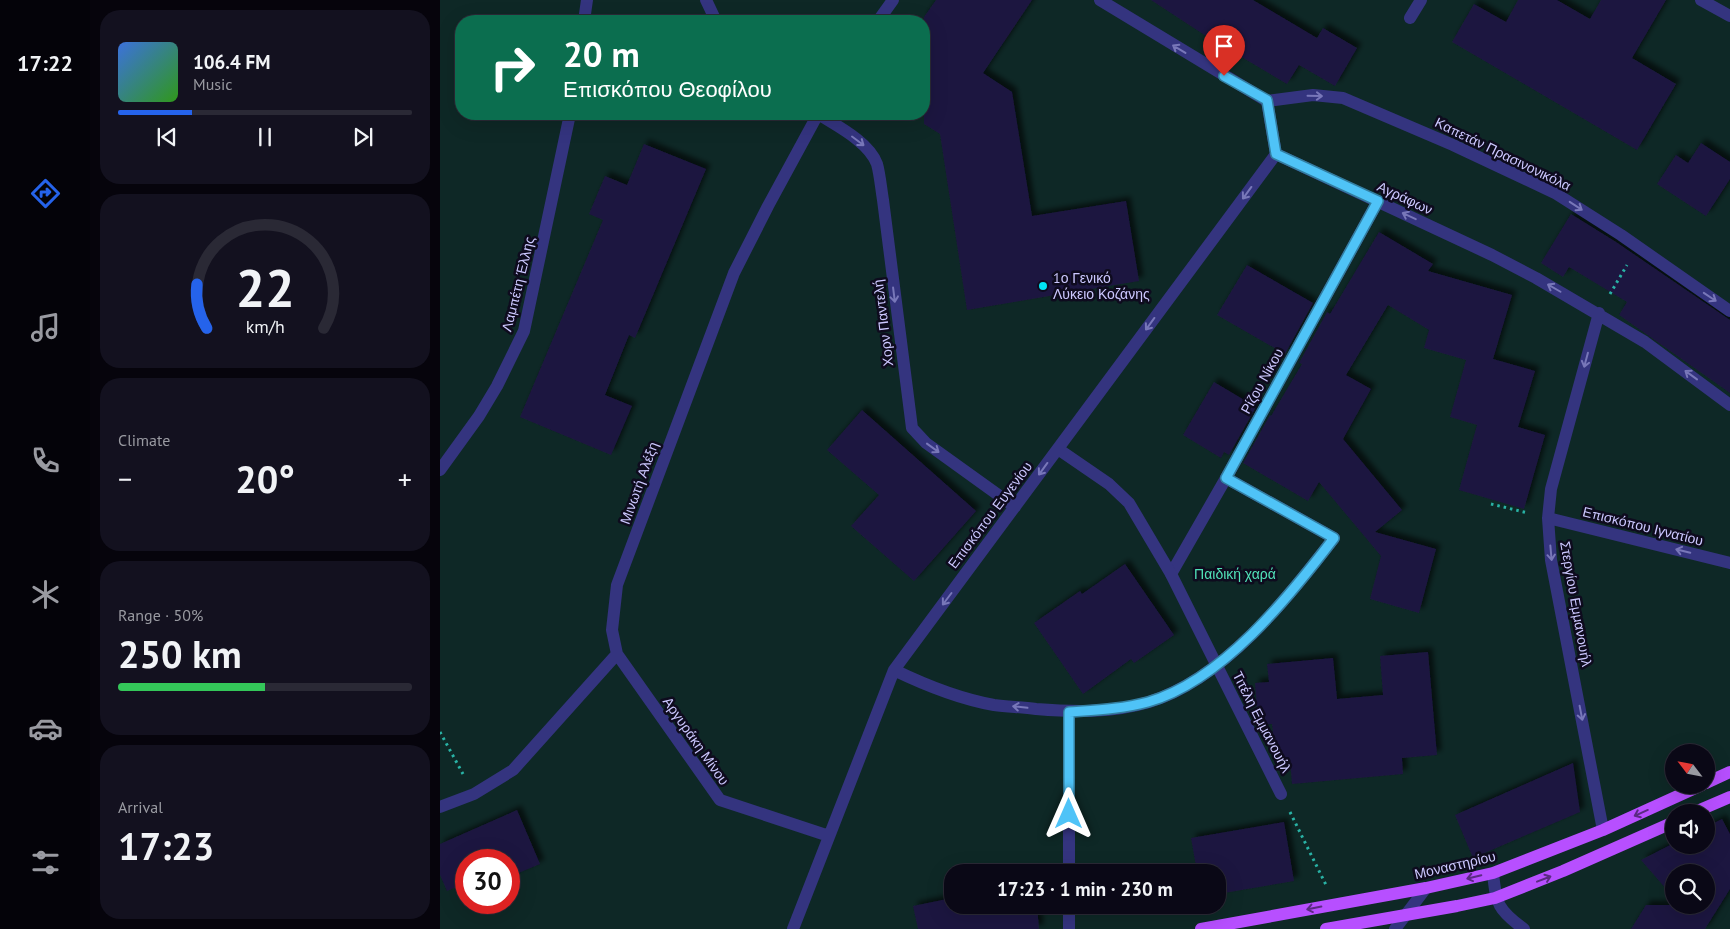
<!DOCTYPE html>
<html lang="en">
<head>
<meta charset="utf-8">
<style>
	:root { --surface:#0a0816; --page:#13111f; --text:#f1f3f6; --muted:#999aa1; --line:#2a2935; --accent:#2563eb }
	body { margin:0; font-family:"PT Sans",sans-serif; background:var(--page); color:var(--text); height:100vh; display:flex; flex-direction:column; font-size:19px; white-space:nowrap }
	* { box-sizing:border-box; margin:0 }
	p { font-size:16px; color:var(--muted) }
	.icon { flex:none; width:28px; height:28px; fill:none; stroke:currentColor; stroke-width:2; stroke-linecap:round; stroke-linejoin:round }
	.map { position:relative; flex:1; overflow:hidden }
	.details { display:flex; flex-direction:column; gap:10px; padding:10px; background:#06040c; width:350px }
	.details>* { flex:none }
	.top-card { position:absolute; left:15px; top:15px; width:475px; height:105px; border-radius:20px; box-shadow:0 5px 20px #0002,0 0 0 1px var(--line); background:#0b6e4f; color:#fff; overflow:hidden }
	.needle { width:32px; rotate:302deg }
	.fabs { position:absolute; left:1225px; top:744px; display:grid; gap:10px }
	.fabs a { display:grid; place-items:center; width:50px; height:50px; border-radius:50%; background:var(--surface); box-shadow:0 5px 20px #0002,0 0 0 1px var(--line); font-size:25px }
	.speed { position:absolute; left:15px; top:849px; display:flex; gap:10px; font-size:25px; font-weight:700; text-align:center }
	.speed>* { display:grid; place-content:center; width:65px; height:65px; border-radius:50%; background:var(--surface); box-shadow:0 5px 20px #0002,0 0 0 1px var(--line); line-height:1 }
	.speed .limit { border:8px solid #d22; background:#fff; color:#111 }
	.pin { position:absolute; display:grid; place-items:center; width:42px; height:42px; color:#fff; margin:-51px -21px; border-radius:50% 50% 50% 0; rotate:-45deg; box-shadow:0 0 5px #0007 }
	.pin .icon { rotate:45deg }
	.me { position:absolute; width:55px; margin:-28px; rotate:0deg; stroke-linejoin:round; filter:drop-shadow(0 0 4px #0008) }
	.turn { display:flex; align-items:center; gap:18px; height:105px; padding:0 25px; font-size:22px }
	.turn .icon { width:65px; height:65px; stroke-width:2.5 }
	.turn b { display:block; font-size:35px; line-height:42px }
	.big { font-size:38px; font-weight:700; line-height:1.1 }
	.details .widget { flex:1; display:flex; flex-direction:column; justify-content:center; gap:8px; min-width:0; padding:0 18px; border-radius:20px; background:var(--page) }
	.details .dial { align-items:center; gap:0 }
	.dial svg { height:130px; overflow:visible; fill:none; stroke:var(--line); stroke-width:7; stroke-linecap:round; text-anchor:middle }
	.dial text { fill:var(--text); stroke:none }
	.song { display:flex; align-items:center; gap:15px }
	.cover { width:60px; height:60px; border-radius:8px; background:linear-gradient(135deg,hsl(220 70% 55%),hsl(110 70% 35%)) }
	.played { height:5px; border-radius:2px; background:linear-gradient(90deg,var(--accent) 25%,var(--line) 25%) }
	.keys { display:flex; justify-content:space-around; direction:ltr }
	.heat { display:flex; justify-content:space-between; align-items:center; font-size:28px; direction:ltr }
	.charge { height:8px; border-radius:4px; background:linear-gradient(90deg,#34c759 50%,var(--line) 0) }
	.trip { position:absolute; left:504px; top:864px; width:282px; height:50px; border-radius:20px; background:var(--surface); box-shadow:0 5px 20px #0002,0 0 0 1px var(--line); font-weight:700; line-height:50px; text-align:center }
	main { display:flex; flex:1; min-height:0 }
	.tabs { display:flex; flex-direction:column; width:90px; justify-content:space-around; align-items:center; background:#040309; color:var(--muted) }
	.tabs .icon { width:35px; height:35px }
	.tabs .on { color:var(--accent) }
	.tabs b { font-size:22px; color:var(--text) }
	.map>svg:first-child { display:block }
	.green { fill:#0e2826; fill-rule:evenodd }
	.building { fill:#1d173f; filter:url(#shadow) }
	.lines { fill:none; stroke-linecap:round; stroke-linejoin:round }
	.path { stroke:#29b2a5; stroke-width:3; stroke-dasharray:2.5 4; stroke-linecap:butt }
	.pedestrian { stroke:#34347f; stroke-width:12 }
	.minor { stroke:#34347f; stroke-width:12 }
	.primary { stroke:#b74fff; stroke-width:12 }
	.oneway { stroke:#7877b9 }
	.oneway2 { stroke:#5a2a83 }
	.route-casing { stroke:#337fa1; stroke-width:12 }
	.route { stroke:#4fc3f7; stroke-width:9 }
	.poi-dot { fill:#00e4f3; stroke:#0e0b1e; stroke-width:2 }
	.labels { text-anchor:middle; stroke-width:5; stroke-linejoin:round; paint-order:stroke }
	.street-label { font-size:14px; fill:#ccc8ff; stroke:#0e0b1e }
	.poi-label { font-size:14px; fill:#ccc8ff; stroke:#0e0b1e; text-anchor:start }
	.park-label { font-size:14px; fill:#51e2b8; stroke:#0e0b1e }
</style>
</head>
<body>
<main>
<nav class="tabs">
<b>17:22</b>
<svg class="icon on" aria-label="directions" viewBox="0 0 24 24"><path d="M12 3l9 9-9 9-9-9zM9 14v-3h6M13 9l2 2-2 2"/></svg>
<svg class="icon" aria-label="music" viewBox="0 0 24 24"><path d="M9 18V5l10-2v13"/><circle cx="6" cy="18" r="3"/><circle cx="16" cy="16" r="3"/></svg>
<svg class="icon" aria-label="phone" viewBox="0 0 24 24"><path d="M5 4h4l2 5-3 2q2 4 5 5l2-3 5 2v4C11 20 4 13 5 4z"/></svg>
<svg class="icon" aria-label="climate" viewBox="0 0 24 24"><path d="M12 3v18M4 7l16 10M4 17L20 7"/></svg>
<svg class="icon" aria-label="car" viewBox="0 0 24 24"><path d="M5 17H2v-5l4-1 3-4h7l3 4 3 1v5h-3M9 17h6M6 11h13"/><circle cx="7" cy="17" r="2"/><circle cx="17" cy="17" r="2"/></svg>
<svg class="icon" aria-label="filters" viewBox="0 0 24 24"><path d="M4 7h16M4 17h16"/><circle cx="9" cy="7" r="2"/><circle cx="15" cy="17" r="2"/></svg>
</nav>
<section class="details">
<div class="widget">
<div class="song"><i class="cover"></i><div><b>106.4 FM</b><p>Music</p></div></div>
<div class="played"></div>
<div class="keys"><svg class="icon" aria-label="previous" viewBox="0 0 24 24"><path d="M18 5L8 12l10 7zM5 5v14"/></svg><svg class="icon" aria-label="pause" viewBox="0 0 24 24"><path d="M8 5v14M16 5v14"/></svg><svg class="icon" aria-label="next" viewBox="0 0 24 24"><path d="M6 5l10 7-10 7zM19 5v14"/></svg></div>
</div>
<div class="widget dial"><svg viewBox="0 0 100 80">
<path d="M14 69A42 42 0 1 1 86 69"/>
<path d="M14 69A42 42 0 0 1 8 42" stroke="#2563eb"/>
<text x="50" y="56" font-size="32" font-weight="700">22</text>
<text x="50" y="72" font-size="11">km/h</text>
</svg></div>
<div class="widget"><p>Climate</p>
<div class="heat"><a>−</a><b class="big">20°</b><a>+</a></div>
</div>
<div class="widget"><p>Range · 50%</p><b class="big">250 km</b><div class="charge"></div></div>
<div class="widget"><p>Arrival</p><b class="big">17:23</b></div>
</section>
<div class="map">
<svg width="1290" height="929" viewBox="0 0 1290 929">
	<defs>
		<filter id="shadow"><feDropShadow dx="4.5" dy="-4.5" stdDeviation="2.5" flood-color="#0009"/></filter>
	</defs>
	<rect width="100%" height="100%" fill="#0e0b1e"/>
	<path class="green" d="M0,0H1290V929H0ZM21,21H484V114H21ZM1234,752H1266V785H1234ZM1234,812H1266V845H1234ZM26,860H69V902H26ZM512,872H778V905H512ZM1234,872H1266V905H1234Z"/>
	<path class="building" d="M496,0H592L543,73L572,92L592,216L686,201L699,281L527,310L500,134L484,124V17Z
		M711,0H813L877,38L883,28L917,48L895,86L859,65L847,84L766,36Z
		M1078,0H1117L1150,19L1161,0H1226L1192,58L1236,84L1197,150L1012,42L1034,4L1066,22Z
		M1261,143L1290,162V179L1266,216L1217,184L1236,155L1248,163Z
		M204,144L266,169L195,338L189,335L165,395L192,406L171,455L80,417L163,220L149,214L165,176L187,185Z
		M1131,214L1176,242L1290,320V393L1179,315L1187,302L1129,267L1123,277L1101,263Z
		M939,232L993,264L988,271L1072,295L1053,359L1095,371L1078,427L1105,435L1084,509L1019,490L1037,425L1010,417L1026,360L984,348L989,330L948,305L906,375L931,389L903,439L962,510L935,532L996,549L979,613L930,599L941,556L879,482L868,501L803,463L830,415L831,416L862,364L859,363L887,312L890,314Z
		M807,265L873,303L845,354L777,315Z
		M774,382L816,407L789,455L784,452L781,458L743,435Z
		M422,410L536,511L474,581L411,526L439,495L387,450Z
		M685,564L734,635L694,663L691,659L643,694L594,623L640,591L642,594Z
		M988,652L997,755L962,758L963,774L852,784L850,761L836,762L832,724L818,725L815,683L829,682L827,664L893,658L897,699L943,695L940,656Z
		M1133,763L1140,812L1033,858L1015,815Z
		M77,810L100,864L69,877V860H26V883L7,891L0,875V844Z
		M1282,819L1290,834V889L1265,929H1191L1206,905H1266V872H1234V898L1201,860L1234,843V845H1266V827Z
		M844,822L854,881L778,894V872H757L751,838Z
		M512,898V905H597L599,929H478L473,906Z"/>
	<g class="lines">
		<path class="path" d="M1170,294L1187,265
			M1051,504L1088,513
			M0,732L23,774
			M850,812L886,885"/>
		<path class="pedestrian" d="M731,574L786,478"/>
		<path class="minor" d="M266,0L276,21
			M660,0L827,101L836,154L1052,255L1096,278L1205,342L1290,405
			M1261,0L1290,16
			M970,18L981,0
			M144,21L147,0
			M438,21L453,0
			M827,101L873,95L903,98L1013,145L1115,193L1181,235L1290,311
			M378,114L328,206L294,273L177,585L172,630L177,654L280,800L389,836
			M378,114C397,126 429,142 437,164C440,175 441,188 443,200L472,428L486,443L575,507
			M1159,313L1111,489L1108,518L1111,560L1163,830
			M618,449L669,484L689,503L731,574L841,794
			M0,470L39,416L57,386L84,331L130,114
			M1108,518L1290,563
			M454,670C485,685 520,699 554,705C568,707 582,707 596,709C634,712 672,713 709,702C784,679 848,598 894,538L786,478L938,201
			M629,712V872
			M0,807L34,794L73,770L177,654
			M1053,873C1056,904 1058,910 1084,929
			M353,929L454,670L836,154
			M629,929V905
			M955,929L986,888"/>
		<path class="primary" d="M1266,783L1290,772
			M1255,812L1290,797
			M761,929L986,888L1053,873L1163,830L1262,785
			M886,929L1017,906L1055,898L1123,871L1234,822"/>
	</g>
	<defs><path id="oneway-shaft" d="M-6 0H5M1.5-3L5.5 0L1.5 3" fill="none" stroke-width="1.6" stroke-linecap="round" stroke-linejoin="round" transform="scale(1.25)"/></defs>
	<g class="oneway">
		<use href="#oneway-shaft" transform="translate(739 49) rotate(-149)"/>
		<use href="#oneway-shaft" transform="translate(875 96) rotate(1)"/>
		<use href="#oneway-shaft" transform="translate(418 141) rotate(37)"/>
		<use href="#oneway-shaft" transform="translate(807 193) rotate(126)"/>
		<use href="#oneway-shaft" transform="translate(1136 206) rotate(33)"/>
		<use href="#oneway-shaft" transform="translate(969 216) rotate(-155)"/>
		<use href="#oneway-shaft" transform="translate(1114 288) rotate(-150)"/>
		<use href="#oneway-shaft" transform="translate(454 295) rotate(83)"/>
		<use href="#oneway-shaft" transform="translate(1270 297) rotate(34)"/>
		<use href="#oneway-shaft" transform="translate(710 324) rotate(126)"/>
		<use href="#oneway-shaft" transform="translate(1146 360) rotate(105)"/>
		<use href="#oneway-shaft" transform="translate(1251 375) rotate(-144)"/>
		<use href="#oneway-shaft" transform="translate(493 448) rotate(36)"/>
		<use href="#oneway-shaft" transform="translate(603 469) rotate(126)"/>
		<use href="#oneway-shaft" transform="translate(1243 551) rotate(-166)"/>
		<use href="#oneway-shaft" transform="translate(1111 553) rotate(85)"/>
		<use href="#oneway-shaft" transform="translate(507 599) rotate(127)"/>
		<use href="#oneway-shaft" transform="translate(580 707) rotate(-174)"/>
		<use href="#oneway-shaft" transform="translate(1141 713) rotate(79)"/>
	</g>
	<g class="oneway2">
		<use href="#oneway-shaft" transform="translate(1201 813) rotate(156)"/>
		<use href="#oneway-shaft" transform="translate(1034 877) rotate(167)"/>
		<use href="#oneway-shaft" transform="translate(1104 879) rotate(-21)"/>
		<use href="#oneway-shaft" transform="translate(874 908) rotate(169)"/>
	</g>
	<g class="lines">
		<g class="route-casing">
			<path id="route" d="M629,814V712C656,710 682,709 708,702C782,681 849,597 894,538L786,478L938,201L836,154L827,100L784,76"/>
		</g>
		<use href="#route" class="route"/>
	</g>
	<circle class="poi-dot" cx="603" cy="286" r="5"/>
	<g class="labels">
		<g class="street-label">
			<text transform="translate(1063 154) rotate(26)" y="5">Καπετάν Πρασινονικόλα</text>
			<text transform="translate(965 198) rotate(25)" y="5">Αγράφων</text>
			<text transform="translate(78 284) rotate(-76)" y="5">Λαμπέτη Έλλης</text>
			<text transform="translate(443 323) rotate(-97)" y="5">Χορν Παντελή</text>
			<text transform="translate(822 381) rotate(-61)" y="5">Ρίζου Νίκου</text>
			<text transform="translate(199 483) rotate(-70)" y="5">Μινωτή Αλέξη</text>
			<text transform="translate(550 515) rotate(-53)" y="5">Επισκόπου Ευγενίου</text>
			<text transform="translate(1203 526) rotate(14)" y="5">Επισκόπου Ιγνατίου</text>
			<text transform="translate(1136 604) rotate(80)" y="5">Στεργίου Εμμανουήλ</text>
			<text transform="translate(822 722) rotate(63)" y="5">Τιτέλη Εμμανουήλ</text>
			<text transform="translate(256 741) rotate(55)" y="5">Αργυράκη Μίνου</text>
			<text transform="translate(1015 865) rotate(-13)" y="5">Μοναστηρίου</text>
		</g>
		<g class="poi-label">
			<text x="613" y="283">1ο Γενικό<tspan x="613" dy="16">Λύκειο Κοζάνης</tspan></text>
		</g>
		<g class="park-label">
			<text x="795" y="579">Παιδική χαρά</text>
		</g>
	</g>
</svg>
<div class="fabs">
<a><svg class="needle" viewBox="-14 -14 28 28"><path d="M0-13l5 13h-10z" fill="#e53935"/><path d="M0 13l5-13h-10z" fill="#999aa1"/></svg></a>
<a><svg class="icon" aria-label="sound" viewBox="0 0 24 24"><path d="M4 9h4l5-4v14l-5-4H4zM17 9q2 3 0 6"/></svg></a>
<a><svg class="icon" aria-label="search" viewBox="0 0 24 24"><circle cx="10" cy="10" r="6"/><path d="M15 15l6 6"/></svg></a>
</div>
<div class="speed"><div class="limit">30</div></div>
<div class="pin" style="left:784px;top:76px;background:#d93025"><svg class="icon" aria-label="arrive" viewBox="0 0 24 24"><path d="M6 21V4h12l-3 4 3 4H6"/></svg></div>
<svg class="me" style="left:629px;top:814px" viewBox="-20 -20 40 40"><path d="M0-17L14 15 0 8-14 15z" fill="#4fc3f7" stroke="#fff" stroke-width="4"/></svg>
<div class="trip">17:23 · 1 min · 230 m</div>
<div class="top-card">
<div class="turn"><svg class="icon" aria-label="right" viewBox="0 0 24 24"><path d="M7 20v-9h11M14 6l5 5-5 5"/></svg><div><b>20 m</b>Επισκόπου Θεοφίλου</div></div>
</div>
</div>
</main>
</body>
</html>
